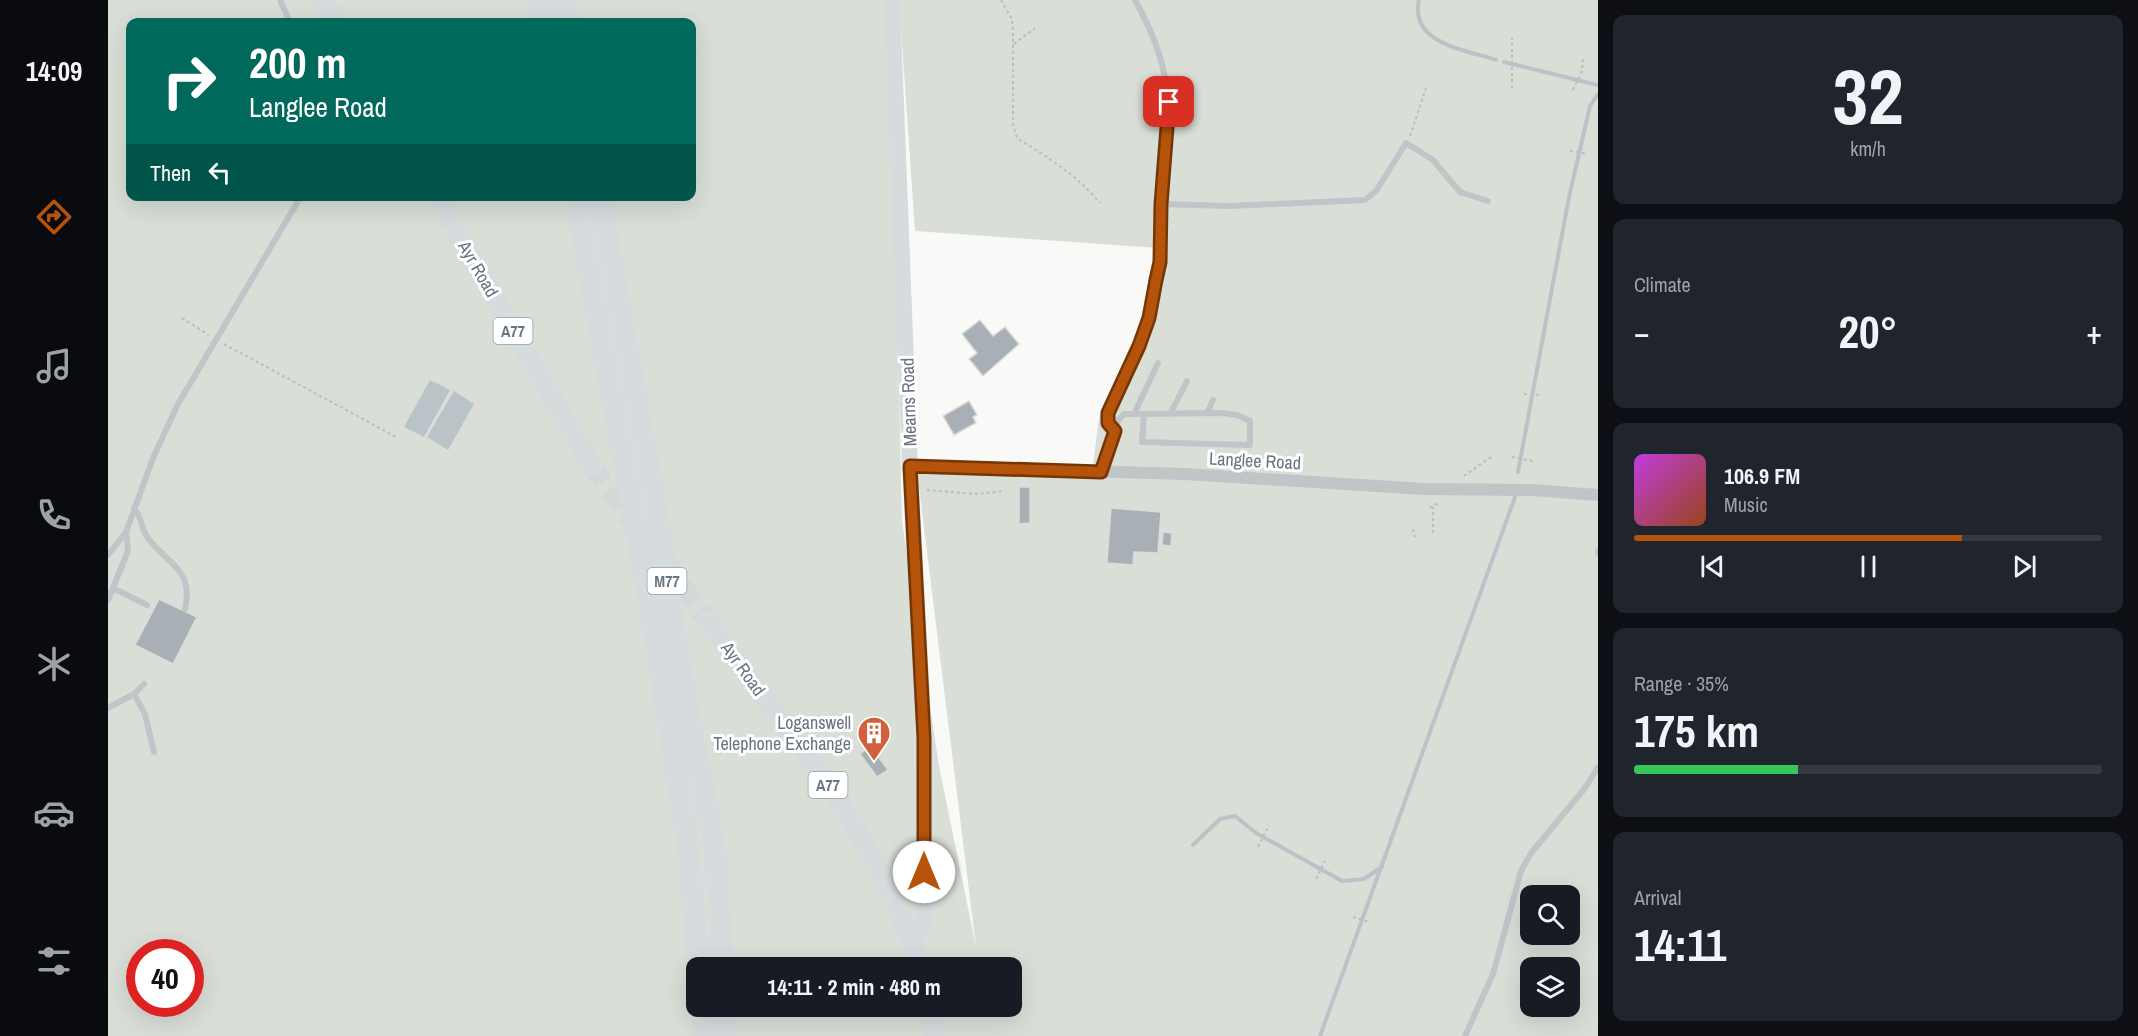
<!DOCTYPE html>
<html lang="en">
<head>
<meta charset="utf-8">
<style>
	:root { --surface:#171b24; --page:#20242c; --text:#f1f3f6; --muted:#9ea1a6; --line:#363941; --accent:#b45309 }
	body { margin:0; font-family:"Archivo Narrow",sans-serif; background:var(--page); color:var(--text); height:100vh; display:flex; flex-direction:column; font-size:22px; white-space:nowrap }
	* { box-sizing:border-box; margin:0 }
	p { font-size:20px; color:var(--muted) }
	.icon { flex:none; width:33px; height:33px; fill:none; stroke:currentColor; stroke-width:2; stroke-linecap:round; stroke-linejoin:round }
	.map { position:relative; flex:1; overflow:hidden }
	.side { display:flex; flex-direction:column; gap:15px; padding:15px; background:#0d0f14; width:540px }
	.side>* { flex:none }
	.top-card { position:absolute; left:18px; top:18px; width:570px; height:183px; border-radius:12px; box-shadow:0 6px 24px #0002; background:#00695c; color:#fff; overflow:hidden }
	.buttons { position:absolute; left:1412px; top:885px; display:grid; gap:12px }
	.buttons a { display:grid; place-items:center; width:60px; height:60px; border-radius:12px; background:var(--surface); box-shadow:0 6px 24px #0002; font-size:30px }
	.speed { position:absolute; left:18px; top:939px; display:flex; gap:12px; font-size:30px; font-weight:700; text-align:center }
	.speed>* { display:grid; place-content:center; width:78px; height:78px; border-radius:50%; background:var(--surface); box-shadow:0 6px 24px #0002; line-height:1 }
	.speed .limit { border:9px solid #d22; background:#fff; color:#111 }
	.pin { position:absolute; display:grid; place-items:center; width:51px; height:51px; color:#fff; margin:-26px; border-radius:12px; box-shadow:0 3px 9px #0006 }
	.me { position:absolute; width:66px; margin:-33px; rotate:0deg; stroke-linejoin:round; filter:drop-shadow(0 0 4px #0008) }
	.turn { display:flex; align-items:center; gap:21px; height:126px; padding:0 24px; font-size:27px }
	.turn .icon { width:78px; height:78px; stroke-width:2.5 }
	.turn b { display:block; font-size:42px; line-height:51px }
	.then { display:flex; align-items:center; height:57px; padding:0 24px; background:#0003; gap:12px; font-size:22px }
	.big { font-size:45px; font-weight:800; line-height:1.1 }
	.side .card { flex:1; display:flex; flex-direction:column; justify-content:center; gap:9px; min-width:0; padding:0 21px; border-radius:12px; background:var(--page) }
	.side .dial { align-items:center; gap:0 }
	.dial b { font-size:78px; line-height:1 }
	.song { display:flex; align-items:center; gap:18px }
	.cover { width:72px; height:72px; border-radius:9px; background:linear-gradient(135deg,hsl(290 70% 55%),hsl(20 70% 35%)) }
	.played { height:6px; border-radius:3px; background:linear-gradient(90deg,var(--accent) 70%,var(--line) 70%) }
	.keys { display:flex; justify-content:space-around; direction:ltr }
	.heat { display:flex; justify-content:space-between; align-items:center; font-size:33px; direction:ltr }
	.charge { height:9px; border-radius:4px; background:linear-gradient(90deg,#34c759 35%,var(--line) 0) }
	.trip { position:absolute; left:578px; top:957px; width:336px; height:60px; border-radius:12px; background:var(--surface); box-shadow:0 6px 24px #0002; font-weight:800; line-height:60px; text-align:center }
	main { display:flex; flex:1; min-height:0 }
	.tab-bar { display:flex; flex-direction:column; width:108px; justify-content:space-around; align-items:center; background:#090b0e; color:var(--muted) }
	.tab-bar .icon { width:42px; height:42px }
	.tab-bar .active { color:var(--accent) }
	.tab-bar b { font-size:27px; color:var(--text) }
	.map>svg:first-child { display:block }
	.green { fill:#d9ded7; fill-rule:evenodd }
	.water { fill:#bac4c8 }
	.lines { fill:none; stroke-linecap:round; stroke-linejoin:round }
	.stream { stroke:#bac4c8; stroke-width:4 }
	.building { fill:#a9b0b5; stroke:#dbdbd9; stroke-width:1.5 }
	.primary-tunnel { stroke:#d4d8d9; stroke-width:20; stroke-dasharray:20 10; stroke-linecap:butt }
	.path { stroke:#bbbec0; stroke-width:2; stroke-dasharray:3 3; stroke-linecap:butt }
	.lane { stroke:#c1c5c8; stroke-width:6 }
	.street { stroke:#c1c5c8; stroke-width:12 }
	.secondary { stroke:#d6dbde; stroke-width:16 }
	.primary { stroke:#d6dbde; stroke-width:20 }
	.highway { stroke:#d6dbde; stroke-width:22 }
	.route-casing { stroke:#753606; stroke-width:15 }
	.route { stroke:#b45309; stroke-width:10 }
	.labels { text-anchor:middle; stroke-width:6; stroke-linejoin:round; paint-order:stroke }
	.shield { fill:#fff; stroke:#949ea5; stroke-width:1.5 }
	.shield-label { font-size:16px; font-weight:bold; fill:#66757f }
	.street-label { font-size:18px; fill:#66757f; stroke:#fff }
	.poi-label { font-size:18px; fill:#66757f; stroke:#fff; text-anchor:end }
</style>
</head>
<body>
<main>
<nav class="tab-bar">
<b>14:09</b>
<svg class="icon active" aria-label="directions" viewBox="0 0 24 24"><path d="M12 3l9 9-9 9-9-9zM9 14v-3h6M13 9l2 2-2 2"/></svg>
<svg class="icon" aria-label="music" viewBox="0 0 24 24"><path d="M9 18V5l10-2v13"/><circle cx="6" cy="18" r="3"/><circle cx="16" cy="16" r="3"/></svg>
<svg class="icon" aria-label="phone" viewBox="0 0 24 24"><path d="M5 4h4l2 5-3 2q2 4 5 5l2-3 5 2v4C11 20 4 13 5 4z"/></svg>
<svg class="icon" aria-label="climate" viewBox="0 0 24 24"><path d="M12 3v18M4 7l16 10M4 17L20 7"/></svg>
<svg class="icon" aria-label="car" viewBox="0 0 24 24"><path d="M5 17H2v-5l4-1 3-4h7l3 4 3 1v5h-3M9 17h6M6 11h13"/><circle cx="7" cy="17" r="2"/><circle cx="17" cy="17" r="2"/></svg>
<svg class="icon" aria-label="filters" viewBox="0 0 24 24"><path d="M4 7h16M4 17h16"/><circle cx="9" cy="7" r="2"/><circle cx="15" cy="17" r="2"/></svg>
</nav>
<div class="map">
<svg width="1490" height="1036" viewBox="0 0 1490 1036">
	<rect width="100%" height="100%" fill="#f9f9f7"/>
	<path class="green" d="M0,0H777L788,260L794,521L831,766L868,947L808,463L985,466L991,418L1029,335L1050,248L807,231L791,0H1490V1036H0ZM22,22H584V196H22ZM1422,896H1461V934H1422ZM32,952H82V1004H32ZM588,968H903V1006H588ZM1422,968H1461V1006H1422Z"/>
	<path class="water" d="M322,380L342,390L316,437L296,427Z
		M346,391L366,404L340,450L319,437Z"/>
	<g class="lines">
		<path class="stream" d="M1311,0C1301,44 1359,50 1388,60
			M1396,62L1490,85
			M1410,472L1461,197L1482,106L1490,94
			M1085,845L1112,819L1127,816L1148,833L1234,881L1256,879L1274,867
			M1212,1036L1407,497"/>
	</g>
	<path class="building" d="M872,320L885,336L897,327L911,344L875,376L861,359L869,353L854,334Z
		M861,401L869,415L865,417L868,423L846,435L835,416Z
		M911,487H922V523L911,524Z
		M1003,508L1053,512L1050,553L1026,552L1025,565L999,563Z
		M1055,532L1064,533L1063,546L1054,545Z
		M51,599L89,617L65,664L27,645Z
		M763,746L780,770L769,777L752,754Z"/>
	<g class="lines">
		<path class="primary-tunnel" d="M484,466L527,524
			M556,562L599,620"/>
		<path class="path" d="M893,0L904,19L905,32V124L909,138C939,157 969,175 992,203
			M1404,37V89
			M906,44L927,28
			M1465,90L1474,71L1475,59
			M1302,136L1318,88
			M1462,151L1479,154
			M74,318L101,335
			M116,344L290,438
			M1416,394L1434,395
			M1404,457L1425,461
			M1356,476L1386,455
			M819,490L867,494L897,491
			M1322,508L1332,502
			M1305,529L1307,537
			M1325,533V507
			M1150,847L1161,825
			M1208,879L1217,861
			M1245,917L1262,922"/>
		<path class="lane" d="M172,0L182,22
			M1053,204L1121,206L1257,200L1268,191L1298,143L1325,160L1352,192L1380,201
			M1099,413L1105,400
			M1026,414L1050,363
			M1062,414L1079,381
			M1007,431L1001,423L1000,413C1022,364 1045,316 1051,262C1054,243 1051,223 1053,203C1060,117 1072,80 1027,0
			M993,472L1009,422L1016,414H1026L1115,413L1129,415L1142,421V445L1034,442L1036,414
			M26,508C34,517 33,529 40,538C60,565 86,569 77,609
			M1490,551V553
			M0,555L18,532L45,458L70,404L193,196
			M5,588L39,605
			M0,600L20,551L18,532
			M26,694L37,714L46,752
			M0,708L26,694L36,684
			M1357,1036L1385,974L1413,871L1423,853L1477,788L1490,767"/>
		<path class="street" d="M802,466L1077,474L1316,489L1424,490L1490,495"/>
		<path class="secondary" d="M784,0L802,466L816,738L817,917L805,946"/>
		<path class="primary" d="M214,0L227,22
			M328,196L484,466
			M599,620C678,730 772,835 811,968
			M821,1006L826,1036"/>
		<path class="highway" d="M432,0L436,22
			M457,0L461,22
			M467,196L542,607L580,846L591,968
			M492,196L547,501L571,660L607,849L615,968
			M594,1006L595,1036
			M618,1006L619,1036"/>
	</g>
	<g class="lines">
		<g class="route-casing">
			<path id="route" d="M816,872V738L802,466L993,472L1007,431L1000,423V413L1031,346L1041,318L1048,280L1052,262L1053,204L1061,102"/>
		</g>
		<use href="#route" class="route"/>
	</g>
	<defs>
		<g id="building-pin" transform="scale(1.725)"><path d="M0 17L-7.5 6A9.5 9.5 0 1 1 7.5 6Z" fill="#d2603e" stroke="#fff"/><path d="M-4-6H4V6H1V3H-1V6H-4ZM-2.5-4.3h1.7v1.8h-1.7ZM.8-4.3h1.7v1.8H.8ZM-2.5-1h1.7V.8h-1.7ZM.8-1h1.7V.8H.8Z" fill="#fff"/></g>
	</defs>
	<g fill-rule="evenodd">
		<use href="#building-pin" x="766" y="733"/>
	</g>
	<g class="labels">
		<g class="shield">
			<rect x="385.5" y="318" width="39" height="26" rx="4.5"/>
			<rect x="539.5" y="568" width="39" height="26" rx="4.5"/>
			<rect x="700.5" y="772" width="39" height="26" rx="4.5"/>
		</g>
		<g class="shield-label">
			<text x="405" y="337">A77</text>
			<text x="559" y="587">M77</text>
			<text x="720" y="791">A77</text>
		</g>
		<g class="street-label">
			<text transform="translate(370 269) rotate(60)" y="6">Ayr Road</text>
			<text transform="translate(801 402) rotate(-92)" y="6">Mearns Road</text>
			<text transform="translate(1147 461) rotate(3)" y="6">Langlee Road</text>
			<text transform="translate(635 669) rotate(54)" y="6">Ayr Road</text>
		</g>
		<g class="poi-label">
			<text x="743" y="729">Loganswell<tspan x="743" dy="21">Telephone Exchange</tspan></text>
		</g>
	</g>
</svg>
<div class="buttons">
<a><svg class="icon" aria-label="search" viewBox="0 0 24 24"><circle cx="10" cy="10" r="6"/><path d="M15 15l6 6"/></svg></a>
<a><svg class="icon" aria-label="layers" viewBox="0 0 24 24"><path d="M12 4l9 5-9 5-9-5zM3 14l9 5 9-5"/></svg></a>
</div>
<div class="speed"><div class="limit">40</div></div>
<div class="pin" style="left:1061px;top:102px;background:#d93025"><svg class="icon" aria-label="arrive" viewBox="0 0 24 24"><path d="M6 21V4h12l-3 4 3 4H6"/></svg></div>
<svg class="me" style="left:816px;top:872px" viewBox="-20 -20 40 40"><circle r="19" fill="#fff"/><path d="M0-13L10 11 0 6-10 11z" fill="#b45309"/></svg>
<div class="trip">14:11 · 2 min · 480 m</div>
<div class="top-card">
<div class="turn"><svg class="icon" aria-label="right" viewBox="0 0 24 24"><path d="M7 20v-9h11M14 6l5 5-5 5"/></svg><div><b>200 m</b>Langlee Road</div></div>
<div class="then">Then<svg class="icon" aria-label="left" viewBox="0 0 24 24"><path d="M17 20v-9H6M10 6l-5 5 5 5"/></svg></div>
</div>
</div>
<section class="side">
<div class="card dial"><b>32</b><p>km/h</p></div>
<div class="card"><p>Climate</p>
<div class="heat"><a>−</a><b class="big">20°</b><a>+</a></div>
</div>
<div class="card">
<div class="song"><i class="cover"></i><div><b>106.9 FM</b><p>Music</p></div></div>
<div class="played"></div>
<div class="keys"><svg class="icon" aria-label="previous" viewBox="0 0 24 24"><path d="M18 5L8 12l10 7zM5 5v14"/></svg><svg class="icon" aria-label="pause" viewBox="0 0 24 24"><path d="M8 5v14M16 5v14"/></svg><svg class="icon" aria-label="next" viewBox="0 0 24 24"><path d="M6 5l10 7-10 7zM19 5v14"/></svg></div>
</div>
<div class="card"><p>Range · 35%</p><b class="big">175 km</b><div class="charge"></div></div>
<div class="card"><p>Arrival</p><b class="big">14:11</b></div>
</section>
</main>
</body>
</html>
